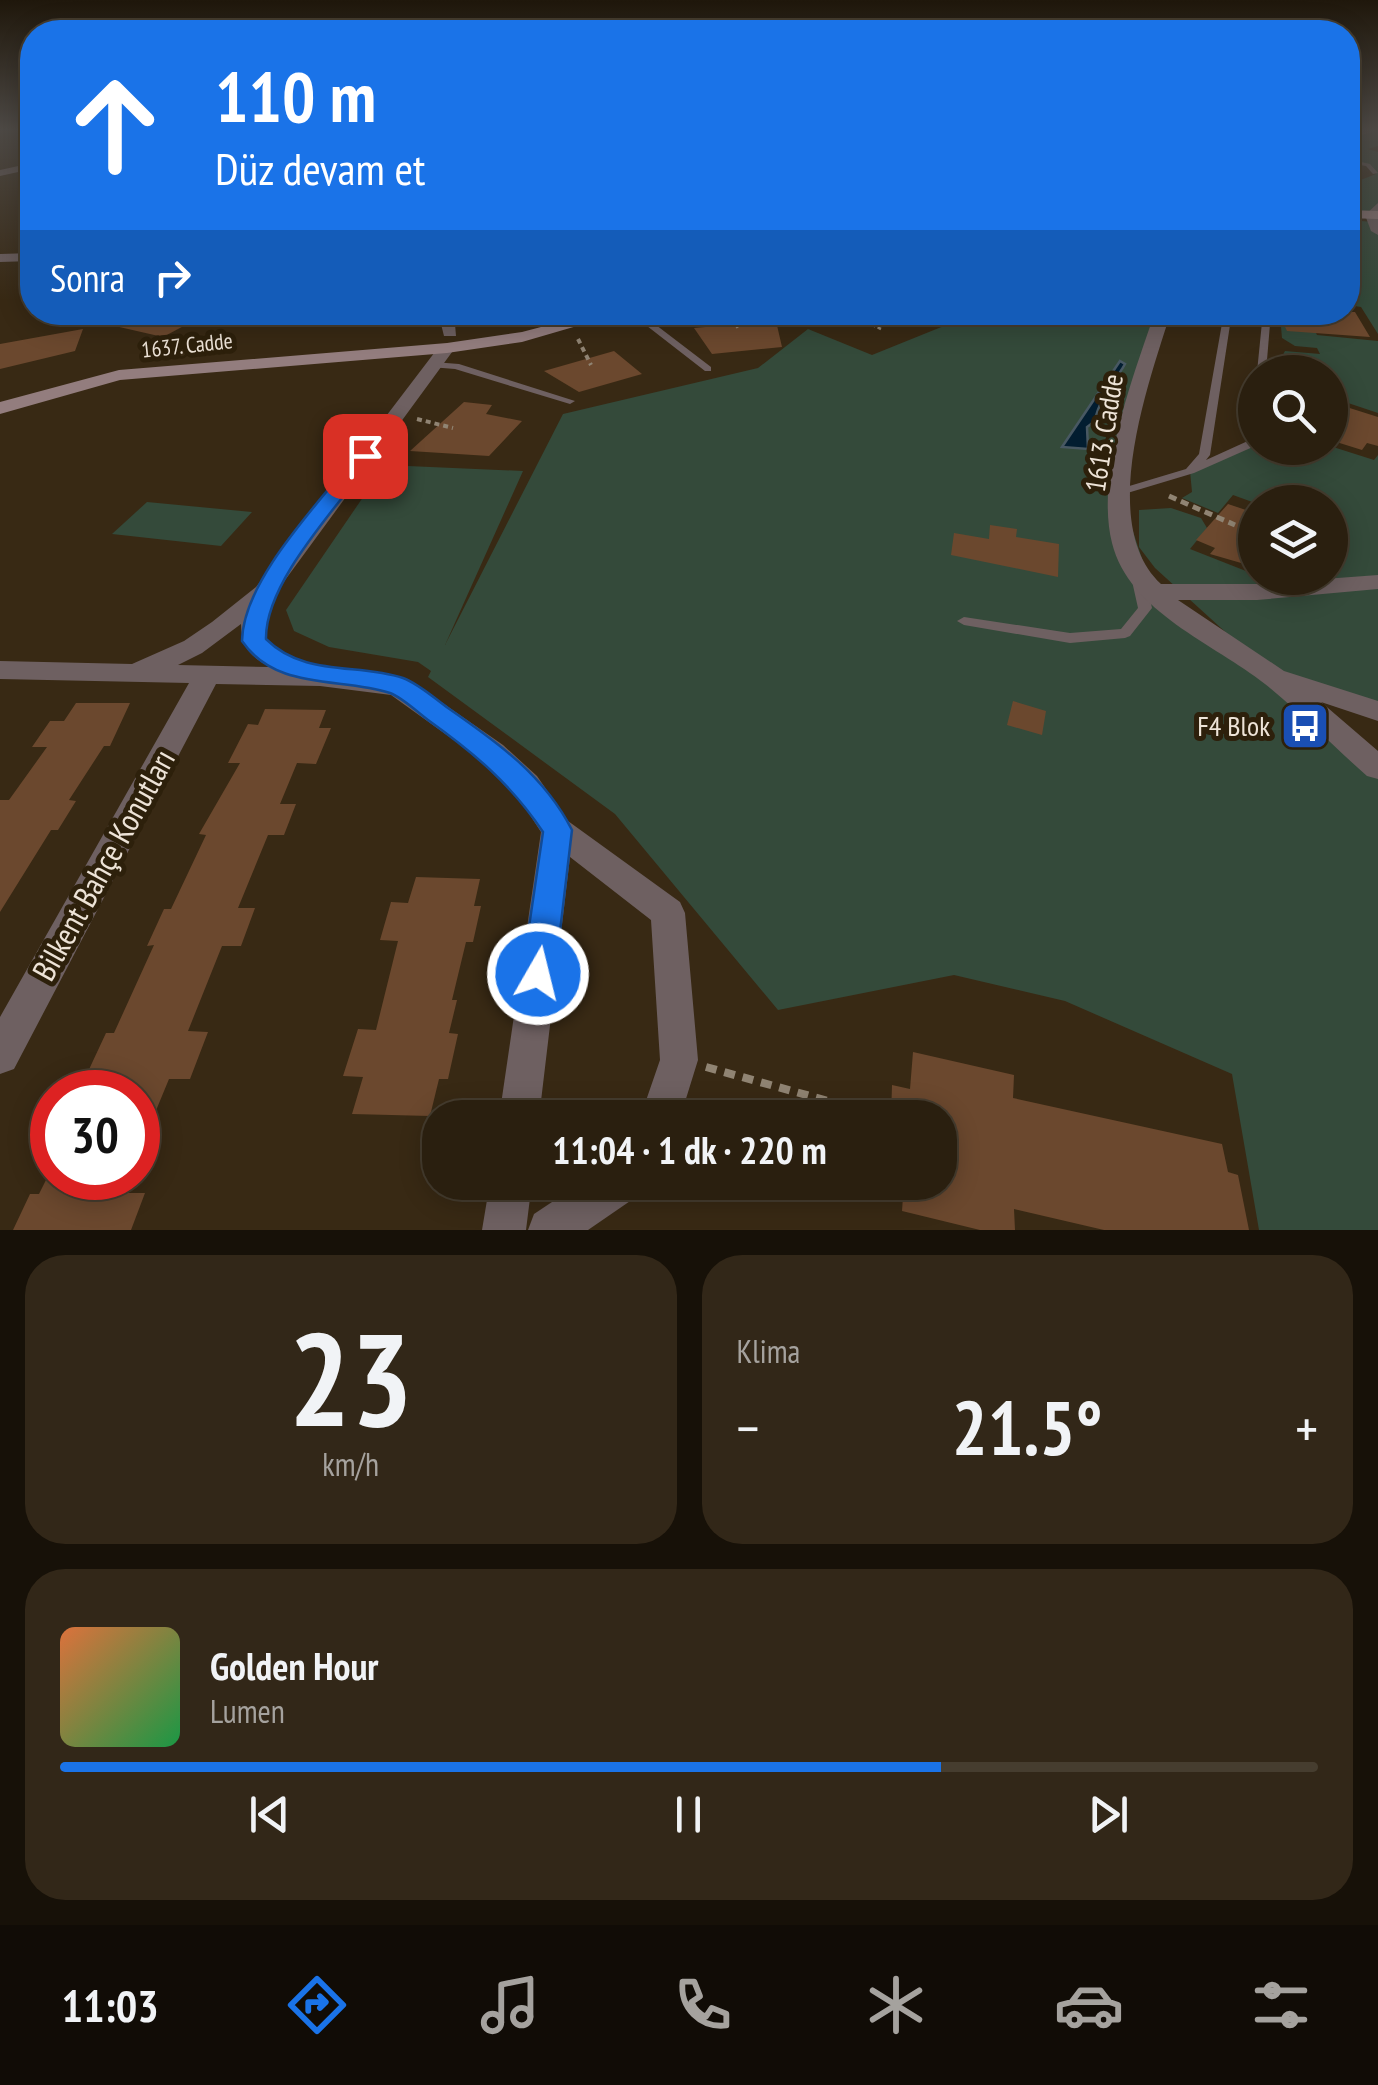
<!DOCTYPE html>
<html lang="tr">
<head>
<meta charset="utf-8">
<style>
	:root { --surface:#2a1f0f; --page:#322718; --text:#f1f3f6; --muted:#a5a29e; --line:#463d2f; --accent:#1a73e8 }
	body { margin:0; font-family:"PT Sans Narrow",sans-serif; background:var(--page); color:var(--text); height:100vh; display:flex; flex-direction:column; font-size:38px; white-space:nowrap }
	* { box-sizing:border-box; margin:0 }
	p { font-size:32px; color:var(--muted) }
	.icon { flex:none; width:55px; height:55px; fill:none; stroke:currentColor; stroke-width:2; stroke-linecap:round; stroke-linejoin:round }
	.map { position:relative; height:1230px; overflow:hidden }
	.panel { display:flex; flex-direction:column; gap:25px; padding:25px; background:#171108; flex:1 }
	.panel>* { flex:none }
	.guide { position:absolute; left:20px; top:20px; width:1340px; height:305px; border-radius:40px; box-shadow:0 5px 25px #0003,0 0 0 2px var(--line); background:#1a73e8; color:#fff; overflow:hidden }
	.controls { position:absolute; left:1238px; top:355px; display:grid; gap:20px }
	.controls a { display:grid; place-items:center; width:110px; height:110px; border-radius:50%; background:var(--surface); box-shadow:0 5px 25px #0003,0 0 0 2px var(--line); font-size:50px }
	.speed { position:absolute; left:30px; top:1070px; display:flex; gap:20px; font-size:50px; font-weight:700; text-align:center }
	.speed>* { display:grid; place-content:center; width:130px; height:130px; border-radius:50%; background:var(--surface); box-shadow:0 5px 25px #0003,0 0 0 2px var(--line); line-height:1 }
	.speed .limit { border:15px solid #d22; background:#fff; color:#111 }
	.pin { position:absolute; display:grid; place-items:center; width:85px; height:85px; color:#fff; margin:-42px; border-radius:20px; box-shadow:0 5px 15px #0006 }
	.me { position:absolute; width:110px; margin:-55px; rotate:8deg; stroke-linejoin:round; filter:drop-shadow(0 0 8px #0008) }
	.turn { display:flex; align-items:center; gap:35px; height:210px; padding:0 30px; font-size:45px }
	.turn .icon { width:130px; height:130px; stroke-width:2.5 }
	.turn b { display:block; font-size:70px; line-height:85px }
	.then { display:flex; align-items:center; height:95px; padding:0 30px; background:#0003; gap:20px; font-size:38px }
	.big { font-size:75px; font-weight:800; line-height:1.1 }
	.panel .tile { flex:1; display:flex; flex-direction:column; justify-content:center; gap:15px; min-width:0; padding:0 35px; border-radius:40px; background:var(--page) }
	.panel .dial { align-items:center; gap:0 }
	.dial b { font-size:130px; line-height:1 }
	.song { display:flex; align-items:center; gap:30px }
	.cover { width:120px; height:120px; border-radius:15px; background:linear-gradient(135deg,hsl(20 70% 55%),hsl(140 70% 35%)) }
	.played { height:10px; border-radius:5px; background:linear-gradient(90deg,var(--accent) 70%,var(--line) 70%) }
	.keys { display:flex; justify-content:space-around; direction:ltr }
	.heat { display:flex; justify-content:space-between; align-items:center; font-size:55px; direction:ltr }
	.panel .tiles { flex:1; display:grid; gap:25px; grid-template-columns:1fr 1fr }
	.tile:last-child { grid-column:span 2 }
	.trip { position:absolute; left:422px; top:1100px; width:535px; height:100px; border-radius:40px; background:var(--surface); box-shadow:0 5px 25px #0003,0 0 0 2px var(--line); font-weight:800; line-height:100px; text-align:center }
	.dock { display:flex; height:160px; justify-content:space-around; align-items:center; background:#110c06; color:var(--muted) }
	.dock .icon { width:70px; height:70px }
	.dock .selected { color:var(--accent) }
	.dock b { font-size:45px; color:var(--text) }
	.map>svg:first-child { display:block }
	.green { fill:#344a3a }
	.water { fill:#021d30; stroke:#485862; stroke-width:2.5 }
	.building { fill:#6b482e }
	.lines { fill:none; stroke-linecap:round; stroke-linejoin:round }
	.path-far3 { stroke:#908473; stroke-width:2.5; stroke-dasharray:4 2.5; stroke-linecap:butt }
	.path-far2 { stroke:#908473; stroke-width:4; stroke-dasharray:5 4; stroke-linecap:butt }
	.path-far1 { stroke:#908473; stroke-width:5; stroke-dasharray:8 5; stroke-linecap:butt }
	.path { stroke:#908473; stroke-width:8; stroke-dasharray:11 8; stroke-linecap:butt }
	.lane { fill:#6e6061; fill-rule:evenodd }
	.street { fill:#6e6061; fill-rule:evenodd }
	.secondary { fill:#937d7e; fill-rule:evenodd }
	.route { fill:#1a73e8; stroke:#114b97; stroke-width:2.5 }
	.labels { text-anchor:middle; stroke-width:10; stroke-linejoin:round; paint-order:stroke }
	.far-street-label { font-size:22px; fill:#ede3d7; stroke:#2d200b }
	.street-label { font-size:28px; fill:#ede3d7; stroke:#2d200b }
	.poi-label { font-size:28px; fill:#ede3d7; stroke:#2d200b; text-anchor:end }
	.near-street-label { font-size:32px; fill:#ede3d7; stroke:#2d200b }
</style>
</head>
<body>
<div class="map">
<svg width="1378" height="1230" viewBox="0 0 1378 1230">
	<rect width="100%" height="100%" fill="#382914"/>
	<path class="green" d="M1378,131V146L1368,149L1378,152V214L1348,212V185L1376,174L1368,165L1348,161V136Z
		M1348,220L1374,222L1378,231V334L1361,307L1348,305Z
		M976,313H1162L1120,492L1153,592L1265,668L1155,568L1139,547V510L1171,508L1201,518L1207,528L1190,549L1279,584L1285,578H1330V502L1255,503L1233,495L1218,513L1182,498L1192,492L1190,471L1254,442L1255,437V448L1330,446L1374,460L1378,455V711L1276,677L1378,765V1230H1259L1232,1074L1065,1001L954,975L778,1010L615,814L428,677L431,671L418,662L329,647L294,631L286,610L385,465L523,471L445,645L563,414L758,368L808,329L872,355Z
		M1267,313L1311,322L1317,335L1378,341V413L1330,397V372H1261L1262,361L1279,362L1285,351L1320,354L1317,348L1295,346L1282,338L1281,327L1266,324Z
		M147,502L252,512L221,546L112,534Z"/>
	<path class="water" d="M1120,361L1125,364C1115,382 1099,398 1095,421L1087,427L1088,449L1062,447Z"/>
	<path class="building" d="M160,312H210L163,337L115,326Z
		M1278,312H1355L1370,337L1287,331Z
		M776,321L782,347L712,354L694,328Z
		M83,329L75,351L0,369V344Z
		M614,351L642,374L579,392L544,371Z
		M464,402L492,405L486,414L522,421L489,456L410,451Z
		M1337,404L1378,417V446L1367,443L1362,450L1330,440V412Z
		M1228,504L1255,513V567L1210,554L1215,548L1196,540Z
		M990,525L1017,529L1016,537L1059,544L1058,577L951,555L954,533L989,539Z
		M1013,701L1046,711L1042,735L1007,725Z
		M76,703H130L110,746H104L69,800L76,801L58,830H51L0,912V800H9L47,747H32L50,721H64Z
		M265,709L326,710L319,728H331L316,764L297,763L280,804H296L284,835H268L238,908H255L241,946H222L188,1031L208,1032L190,1079H169L138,1154V1092H86L92,1078H85L106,1033H114L154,945L147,946L164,909H171L206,835L199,834L240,763H228L248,724L258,725Z
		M416,877L480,879L474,906H481L473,942H466L452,1000H457L449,1033L458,1034L448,1079H439L430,1116L352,1114L363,1077L343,1076L358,1029L376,1030L398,941L380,940L391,902L408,903Z
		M913,1052L1014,1075L1013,1098L1222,1144L1228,1172L1238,1175L1249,1230H1104L1014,1209L1015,1230H980L902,1211L904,1182H940V1118H891L892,1085L910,1089Z
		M47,1178H129L123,1193H145L131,1230H13L30,1194H39Z"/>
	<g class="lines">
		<path class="path-far3" d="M732,312L738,330
			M1281,313L1323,318
			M848,314L881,329"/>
		<path class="path-far2" d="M578,339L591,365
			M417,419L453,428"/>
		<path class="path-far1" d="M1169,496L1235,525"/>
		<path class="path" d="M706,1067L889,1118"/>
		<path class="lane" d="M1348,159L1370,164L1378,173L1373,174L1366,166L1348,163Z
			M629,312H639L711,367V371H705Z
			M1224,312H1232L1210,455L1206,460L1250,440L1251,434L1255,433V446L1194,473L1124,494H1116V490L1186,469L1199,454Z
			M1263,312H1271L1266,372H1257Z
			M433,362L459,364L575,401L570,404L455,369L430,367L428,365Z
			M1139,577L1146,581L1152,608L1130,636L1125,638L1070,643L964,625L957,621L964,617L1070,633L1121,629L1138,608L1132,581Z"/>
		<path class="street" d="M1366,128L1378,131L1348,138V132Z
			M32,163V169L0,176V170Z
			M1378,203V235L1371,231L1365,215Z
			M32,253V261L0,262V254Z
			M438,312H454L456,336H444Z
			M1155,312H1171C1148,384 1097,525 1161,584H1257L1378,575V589L1257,600H1178L1284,671L1378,701V721L1321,702L1378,751V779L1367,776C1333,746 1301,713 1265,684C1215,644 1129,612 1112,543C1095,475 1133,377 1155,312Z
			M441,344L455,348L280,587L267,620V639L277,649L317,668L408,679L503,745L537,776L568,821L680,902L685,913L698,1060L680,1118H640L660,1060L651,920L570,857L539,1118H499L541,832L515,792L483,761L391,695L320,686L216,684L14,1069L0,1074V1017L189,683L0,679V661L132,664L184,641L212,622L256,587ZM241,624C241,647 251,658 271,667L178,665L202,653Z
			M490,1182H532L526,1230H482Z
			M582,1182H642L636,1197L588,1230H528L534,1214Z"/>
		<path class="secondary" d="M1348,210L1378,211V219L1348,218Z
			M598,312H625L522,342L447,353L120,380L0,414V402L119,370L447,343L522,332Z"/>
	</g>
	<linearGradient id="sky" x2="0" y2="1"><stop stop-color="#1f170b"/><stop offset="0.43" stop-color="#4d4945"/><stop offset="1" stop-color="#4d4945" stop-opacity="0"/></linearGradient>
	<rect width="1378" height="300" fill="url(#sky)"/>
	<path class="route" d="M359,452L374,456C341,504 265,580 266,639C304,677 357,663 403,678C419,684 434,698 448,708C497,742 544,775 572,830L555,974L550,985L538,989L527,985L522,974L543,832C511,784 474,753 428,720C417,712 403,698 390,693C340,677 276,691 242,641C243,579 321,501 359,452Z"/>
	<defs>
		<g id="bus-square" transform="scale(2.5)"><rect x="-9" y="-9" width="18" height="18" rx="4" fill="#1a4fb4" stroke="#2d200b"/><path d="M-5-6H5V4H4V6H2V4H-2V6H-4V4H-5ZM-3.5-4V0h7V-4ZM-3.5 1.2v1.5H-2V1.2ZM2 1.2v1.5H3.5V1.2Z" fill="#fff"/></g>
	</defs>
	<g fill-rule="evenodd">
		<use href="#bus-square" x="1305" y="726"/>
	</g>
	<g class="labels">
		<g class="far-street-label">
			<text transform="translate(187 345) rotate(-6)" y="8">1637. Cadde</text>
		</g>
		<g class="street-label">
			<text transform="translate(1104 433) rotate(-81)" y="10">1613. Cadde</text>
		</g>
		<g class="poi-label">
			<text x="1270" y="736">F4 Blok</text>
		</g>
		<g class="near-street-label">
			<text transform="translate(104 865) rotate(-61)" y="11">Bilkent Bahçe Konutları</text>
		</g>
	</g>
</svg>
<div class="controls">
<a><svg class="icon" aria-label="search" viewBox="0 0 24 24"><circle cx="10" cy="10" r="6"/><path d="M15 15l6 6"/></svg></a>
<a><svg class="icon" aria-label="layers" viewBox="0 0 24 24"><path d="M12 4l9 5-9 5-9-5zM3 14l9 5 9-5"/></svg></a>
</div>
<div class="speed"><div class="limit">30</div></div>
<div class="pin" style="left:365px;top:456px;background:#d93025"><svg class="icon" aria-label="arrive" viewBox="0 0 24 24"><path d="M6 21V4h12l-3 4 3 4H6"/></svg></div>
<svg class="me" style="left:538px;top:974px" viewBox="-20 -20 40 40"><circle r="17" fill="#1a73e8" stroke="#fff" stroke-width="3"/><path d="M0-11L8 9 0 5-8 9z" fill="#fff"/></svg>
<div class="trip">11:04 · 1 dk · 220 m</div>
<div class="guide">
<div class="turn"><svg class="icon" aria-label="ahead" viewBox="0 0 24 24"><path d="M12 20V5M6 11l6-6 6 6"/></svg><div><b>110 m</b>Düz devam et</div></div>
<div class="then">Sonra<svg class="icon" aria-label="right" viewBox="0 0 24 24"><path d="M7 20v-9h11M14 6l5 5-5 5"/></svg></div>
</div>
</div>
<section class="panel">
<div class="tiles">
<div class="tile dial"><b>23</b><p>km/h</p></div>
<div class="tile"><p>Klima</p>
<div class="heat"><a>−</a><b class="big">21.5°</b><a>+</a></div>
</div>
<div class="tile">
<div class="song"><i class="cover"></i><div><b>Golden Hour</b><p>Lumen</p></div></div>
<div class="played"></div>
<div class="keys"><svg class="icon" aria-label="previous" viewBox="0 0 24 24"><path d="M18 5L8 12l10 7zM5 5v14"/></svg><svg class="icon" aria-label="pause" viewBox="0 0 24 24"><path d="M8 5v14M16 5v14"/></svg><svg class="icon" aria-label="next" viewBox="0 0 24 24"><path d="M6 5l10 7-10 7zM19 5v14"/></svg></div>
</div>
</div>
</section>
<nav class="dock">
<b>11:03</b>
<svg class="icon selected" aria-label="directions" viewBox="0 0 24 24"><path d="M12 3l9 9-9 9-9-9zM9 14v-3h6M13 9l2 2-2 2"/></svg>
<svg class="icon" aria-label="music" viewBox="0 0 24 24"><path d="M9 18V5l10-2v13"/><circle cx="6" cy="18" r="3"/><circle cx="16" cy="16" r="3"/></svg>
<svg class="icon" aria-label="phone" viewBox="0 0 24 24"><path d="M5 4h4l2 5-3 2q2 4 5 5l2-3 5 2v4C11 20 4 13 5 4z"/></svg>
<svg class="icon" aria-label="climate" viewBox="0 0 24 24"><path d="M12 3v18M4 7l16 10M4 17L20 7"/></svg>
<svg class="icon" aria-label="car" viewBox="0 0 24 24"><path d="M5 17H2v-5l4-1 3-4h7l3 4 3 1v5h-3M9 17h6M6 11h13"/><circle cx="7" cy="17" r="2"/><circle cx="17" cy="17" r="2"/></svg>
<svg class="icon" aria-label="filters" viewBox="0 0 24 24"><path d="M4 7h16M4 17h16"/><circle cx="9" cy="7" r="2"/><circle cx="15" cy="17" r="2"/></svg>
</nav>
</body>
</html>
